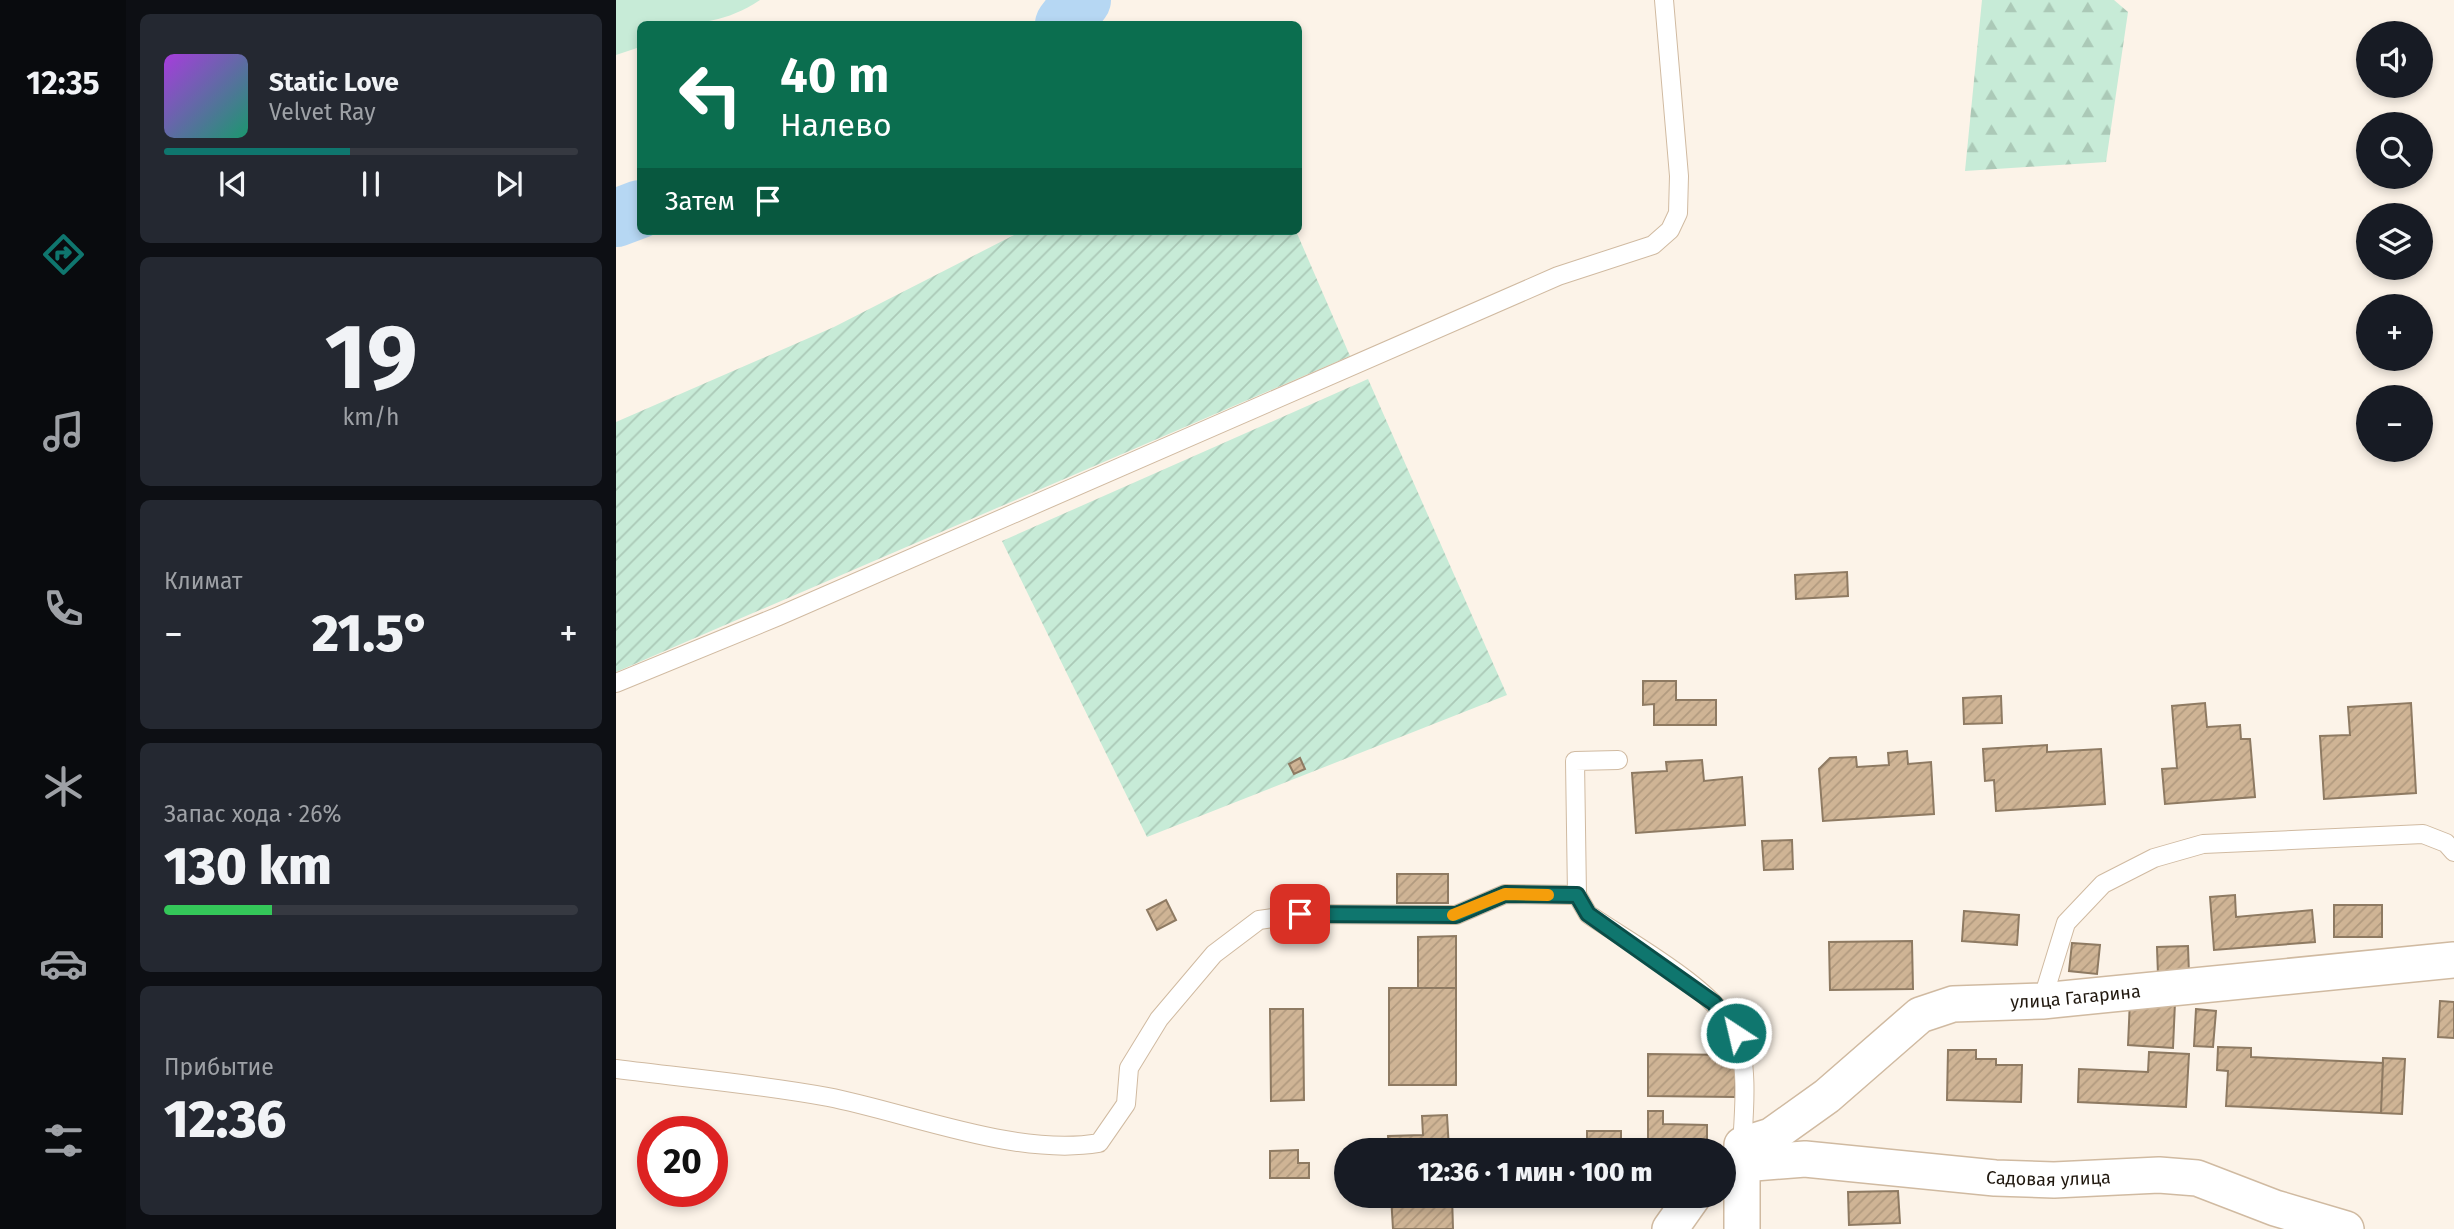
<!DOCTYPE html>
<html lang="ru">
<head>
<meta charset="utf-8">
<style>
	:root { --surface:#171b24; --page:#242831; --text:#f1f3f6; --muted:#9ea1a6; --line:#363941; --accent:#0f766e }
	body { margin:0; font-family:"Fira Sans",sans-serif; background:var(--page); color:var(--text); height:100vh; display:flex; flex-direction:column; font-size:26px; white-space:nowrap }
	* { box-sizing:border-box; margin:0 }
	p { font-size:23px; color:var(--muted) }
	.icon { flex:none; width:38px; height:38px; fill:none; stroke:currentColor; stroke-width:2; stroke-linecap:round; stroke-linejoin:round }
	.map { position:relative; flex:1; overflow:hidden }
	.side { display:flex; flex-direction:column; gap:14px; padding:14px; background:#0d0f14; width:490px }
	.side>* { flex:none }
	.banner { position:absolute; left:21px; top:21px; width:665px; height:214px; border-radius:10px; box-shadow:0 4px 10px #0003; background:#0b6e4f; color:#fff; overflow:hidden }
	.fabs { position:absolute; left:1740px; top:21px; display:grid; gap:14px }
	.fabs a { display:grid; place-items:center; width:77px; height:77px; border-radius:50%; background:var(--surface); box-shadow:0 4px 10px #0003; font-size:35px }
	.speed { position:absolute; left:21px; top:1116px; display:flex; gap:14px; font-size:35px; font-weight:700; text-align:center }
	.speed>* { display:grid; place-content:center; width:91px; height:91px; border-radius:50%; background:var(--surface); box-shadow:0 4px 10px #0003; line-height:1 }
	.speed .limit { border:10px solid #d22; background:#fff; color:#111 }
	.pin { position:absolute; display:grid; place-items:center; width:60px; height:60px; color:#fff; margin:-30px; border-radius:14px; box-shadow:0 4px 10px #0006 }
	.me { position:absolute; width:77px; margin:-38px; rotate:325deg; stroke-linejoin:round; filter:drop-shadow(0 0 5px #0008) }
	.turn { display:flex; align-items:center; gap:24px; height:147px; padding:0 28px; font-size:32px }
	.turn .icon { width:91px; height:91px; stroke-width:2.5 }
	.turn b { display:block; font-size:49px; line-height:60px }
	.then { display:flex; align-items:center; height:66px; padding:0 28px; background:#0003; gap:14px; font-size:26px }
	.big { font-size:52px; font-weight:800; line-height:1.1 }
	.side .tile { flex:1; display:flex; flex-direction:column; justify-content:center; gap:10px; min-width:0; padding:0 24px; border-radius:10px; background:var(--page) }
	.side .dial { align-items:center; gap:0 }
	.dial b { font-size:91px; line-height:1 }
	.song { display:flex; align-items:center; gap:21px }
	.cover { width:84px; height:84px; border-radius:10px; background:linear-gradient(135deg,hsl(280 70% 55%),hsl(160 70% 35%)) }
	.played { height:7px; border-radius:4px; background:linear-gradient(90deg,var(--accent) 45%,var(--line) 45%) }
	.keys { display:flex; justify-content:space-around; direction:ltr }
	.heat { display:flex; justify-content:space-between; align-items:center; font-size:38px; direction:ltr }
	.charge { height:10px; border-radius:5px; background:linear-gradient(90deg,#34c759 26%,var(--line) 0) }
	.trip { position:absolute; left:718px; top:1138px; width:402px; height:70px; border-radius:35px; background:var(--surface); box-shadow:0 4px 10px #0003; font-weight:800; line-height:70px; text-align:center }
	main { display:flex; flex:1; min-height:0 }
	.dock { display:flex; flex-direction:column; width:126px; justify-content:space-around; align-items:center; background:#090b0e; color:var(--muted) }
	.dock .icon { width:49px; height:49px }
	.dock .active { color:var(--accent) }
	.dock b { font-size:32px; color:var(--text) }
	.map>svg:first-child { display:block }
	.green { fill:#c7ebd7 }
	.forest { fill:url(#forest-firs) }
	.garden { fill:url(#garden-furrows) }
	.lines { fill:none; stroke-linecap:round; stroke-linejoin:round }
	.river { stroke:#b6d7f3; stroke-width:58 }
	.building { fill:url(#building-hatch); stroke:#8e7a62; stroke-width:2 }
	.lane-casing { stroke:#d0baa1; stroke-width:20 }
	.street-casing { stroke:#d0baa1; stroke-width:38 }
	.lane { stroke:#fff; stroke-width:18 }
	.street { stroke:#fff; stroke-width:35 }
	.route-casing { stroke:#0a4d48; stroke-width:18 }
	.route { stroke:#0f766e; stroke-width:12 }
	.slow { stroke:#f59e0b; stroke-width:12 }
	.labels { text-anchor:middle; stroke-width:5; stroke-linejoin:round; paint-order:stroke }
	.street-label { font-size:18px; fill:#20180f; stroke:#fcf3e8 }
</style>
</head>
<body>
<main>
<nav class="dock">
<b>12:35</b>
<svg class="icon active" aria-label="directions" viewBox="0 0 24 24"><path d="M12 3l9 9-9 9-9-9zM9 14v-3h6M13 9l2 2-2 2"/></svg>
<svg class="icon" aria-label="music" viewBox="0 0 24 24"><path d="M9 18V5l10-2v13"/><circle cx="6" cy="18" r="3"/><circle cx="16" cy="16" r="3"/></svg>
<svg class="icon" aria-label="phone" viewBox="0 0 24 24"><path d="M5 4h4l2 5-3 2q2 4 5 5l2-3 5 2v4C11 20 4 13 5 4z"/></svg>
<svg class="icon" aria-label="climate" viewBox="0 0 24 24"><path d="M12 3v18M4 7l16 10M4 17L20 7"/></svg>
<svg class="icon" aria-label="car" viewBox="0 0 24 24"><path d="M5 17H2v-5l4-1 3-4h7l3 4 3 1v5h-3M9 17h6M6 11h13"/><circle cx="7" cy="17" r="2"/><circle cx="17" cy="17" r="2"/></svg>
<svg class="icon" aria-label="filters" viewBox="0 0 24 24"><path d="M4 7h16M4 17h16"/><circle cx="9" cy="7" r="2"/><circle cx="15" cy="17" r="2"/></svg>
</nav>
<section class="side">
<div class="tile">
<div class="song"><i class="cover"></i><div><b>Static Love</b><p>Velvet Ray</p></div></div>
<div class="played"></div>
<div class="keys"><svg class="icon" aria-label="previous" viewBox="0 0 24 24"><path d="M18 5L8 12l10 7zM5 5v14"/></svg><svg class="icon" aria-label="pause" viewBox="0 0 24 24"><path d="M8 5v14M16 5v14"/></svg><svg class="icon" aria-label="next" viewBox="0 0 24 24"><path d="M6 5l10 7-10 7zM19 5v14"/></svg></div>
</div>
<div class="tile dial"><b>19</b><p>km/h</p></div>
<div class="tile"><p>Климат</p>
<div class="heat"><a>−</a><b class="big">21.5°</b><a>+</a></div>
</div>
<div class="tile"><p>Запас хода · 26%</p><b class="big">130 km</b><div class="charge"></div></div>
<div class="tile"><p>Прибытие</p><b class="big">12:36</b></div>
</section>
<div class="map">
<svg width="1838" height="1229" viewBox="0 0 1838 1229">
	<defs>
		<pattern id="forest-firs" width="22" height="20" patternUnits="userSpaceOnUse" patternTransform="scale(1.75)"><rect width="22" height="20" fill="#c7ebd7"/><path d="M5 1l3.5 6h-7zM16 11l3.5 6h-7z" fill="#abc9b7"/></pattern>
		<pattern id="garden-furrows" width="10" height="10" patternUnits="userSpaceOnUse" patternTransform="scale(1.75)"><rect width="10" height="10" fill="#c7ebd7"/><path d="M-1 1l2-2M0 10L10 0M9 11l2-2" fill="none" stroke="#abc9b7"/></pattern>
		<pattern id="building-hatch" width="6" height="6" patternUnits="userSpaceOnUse" patternTransform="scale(1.75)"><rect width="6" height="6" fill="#cfb495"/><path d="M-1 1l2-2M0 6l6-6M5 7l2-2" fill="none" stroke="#b19a7f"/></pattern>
	</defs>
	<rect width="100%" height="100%" fill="#fcf3e8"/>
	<path class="green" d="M0,0H144C103,27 71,24 24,24V47L0,55Z"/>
	<path class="forest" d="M1366,0H1498L1512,12L1490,162L1349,171Z"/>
	<path class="garden" d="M406,231H680L734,356L0,672V422L218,327Z
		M752,379L891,695L531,837L386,541Z"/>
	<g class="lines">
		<path class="river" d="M448,24L466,0
			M0,218L24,209"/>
	</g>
	<path class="building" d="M1231,572L1232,596L1180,599L1179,575Z
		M1027,681H1060V700H1100V725H1038V704L1027,705Z
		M1385,696L1386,723L1348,724L1347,698Z
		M1589,703L1591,727L1624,725L1625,739H1634L1639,797L1549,804L1546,769L1561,768L1556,706Z
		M1795,703L1800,793L1708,799L1704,736L1734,735L1732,707Z
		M1431,745V752L1485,749L1489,804L1380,811L1378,780L1369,781L1367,749Z
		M1291,751L1292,764L1315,762L1318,814L1207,821L1203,769L1214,758L1240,757L1241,767L1273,765L1272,753Z
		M684,758L689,769L678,774L673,764Z
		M1086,760L1088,781L1126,777L1129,825L1020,833L1016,773L1051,771L1050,762Z
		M1176,840L1177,869L1148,870L1146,841Z
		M781,874H832V903H781Z
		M1619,895L1620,917L1696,910L1699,942L1598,950L1594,897Z
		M550,900L560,920L541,930L531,910Z
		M1718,905H1766V937H1718Z
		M1348,911L1403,915L1401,945L1346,941Z
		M840,936V988H802V937Z
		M1296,941L1297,989L1214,990L1213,942Z
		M1456,943L1484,945L1481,974L1453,971Z
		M1572,946L1573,974L1542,975L1541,947Z
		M773,988H840V1085H773Z
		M1514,1000L1559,1002L1557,1048L1512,1045Z
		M1824,1001L1838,1002V1038L1822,1037Z
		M654,1009H687L688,1100L655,1101Z
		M1580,1009L1600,1011L1597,1047L1578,1046Z
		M1602,1047L1635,1048V1057L1767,1063L1765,1113L1610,1106L1612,1071L1601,1070Z
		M1332,1050H1360V1059H1380V1065H1406L1405,1102L1331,1100Z
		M1533,1052L1573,1054L1570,1107L1462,1102L1463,1069L1532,1072Z
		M1032,1054L1120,1055L1119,1097L1032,1096Z
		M1767,1058L1789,1059L1786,1114L1765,1113Z
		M1032,1111H1047V1124L1091,1125V1150H1032Z
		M831,1115L833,1150H773L772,1136L807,1135L806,1116Z
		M971,1131H1005V1150H971Z
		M682,1150V1163H693V1178H654V1151Z
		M1282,1191L1284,1223L1233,1225L1232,1192Z
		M775,1195H836L837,1229H777Z"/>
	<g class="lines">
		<g class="lane-casing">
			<path id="lane" d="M0,683L163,616L942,276L1037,245L1054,230L1062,213L1063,176L1048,0
				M1002,760L959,761L961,895L972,914C1014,943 1098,988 1119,1032C1133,1061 1128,1114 1126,1145
				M1426,1001L1450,923L1487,884L1538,858L1587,844L1807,834L1830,843L1838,852
				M0,1069C70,1078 142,1084 212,1097C294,1113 400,1157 483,1143L510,1104L513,1068L543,1019L598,954L643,920L684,914L840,915L889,894L961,895"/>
		</g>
		<g class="street-casing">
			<g id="street">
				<path id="s1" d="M1110,1175L1126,1164L1189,1159L1379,1178L1438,1180L1543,1175L1581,1178L1659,1208L1730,1229"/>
				<path d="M1054,1229L1078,1195"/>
				<path id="s2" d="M1126,1229V1145L1155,1136L1211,1096L1304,1015L1337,1004L1426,1001L1838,960"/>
			</g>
		</g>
		<use href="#lane" class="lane"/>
		<use href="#street" class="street"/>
	</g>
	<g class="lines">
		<g class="route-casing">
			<path id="route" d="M684,914L840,915L889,894L961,895L972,914L1098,1003L1120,1033"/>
		</g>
		<use href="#route" class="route"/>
		<path class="slow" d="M837,915L889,894L932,895"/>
	</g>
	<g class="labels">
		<g class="street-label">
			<text dy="6" stroke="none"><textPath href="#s2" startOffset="464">улица Гагарина</textPath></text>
			<text dy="6" stroke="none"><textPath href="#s1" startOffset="327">Садовая улица</textPath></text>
		</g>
	</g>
</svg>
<div class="fabs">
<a><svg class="icon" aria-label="sound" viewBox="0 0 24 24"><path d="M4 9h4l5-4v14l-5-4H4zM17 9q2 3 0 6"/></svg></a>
<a><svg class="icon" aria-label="search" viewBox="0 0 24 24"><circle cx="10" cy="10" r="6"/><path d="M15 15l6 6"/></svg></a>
<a><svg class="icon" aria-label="layers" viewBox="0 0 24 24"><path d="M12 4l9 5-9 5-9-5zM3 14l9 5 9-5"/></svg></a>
<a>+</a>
<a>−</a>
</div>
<div class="speed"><div class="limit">20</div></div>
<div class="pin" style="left:684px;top:914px;background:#d93025"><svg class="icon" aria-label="arrive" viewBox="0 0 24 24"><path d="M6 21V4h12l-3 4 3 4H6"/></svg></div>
<svg class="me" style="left:1120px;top:1033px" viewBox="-20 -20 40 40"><circle r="17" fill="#0f766e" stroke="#fff" stroke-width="3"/><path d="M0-11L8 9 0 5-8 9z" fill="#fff"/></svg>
<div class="trip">12:36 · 1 мин · 100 m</div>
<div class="banner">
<div class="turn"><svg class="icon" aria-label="left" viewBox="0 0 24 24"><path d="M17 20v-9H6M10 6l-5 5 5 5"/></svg><div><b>40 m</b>Налево</div></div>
<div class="then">Затем<svg class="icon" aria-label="arrive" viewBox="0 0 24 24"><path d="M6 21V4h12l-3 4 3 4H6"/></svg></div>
</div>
</div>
</main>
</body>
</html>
